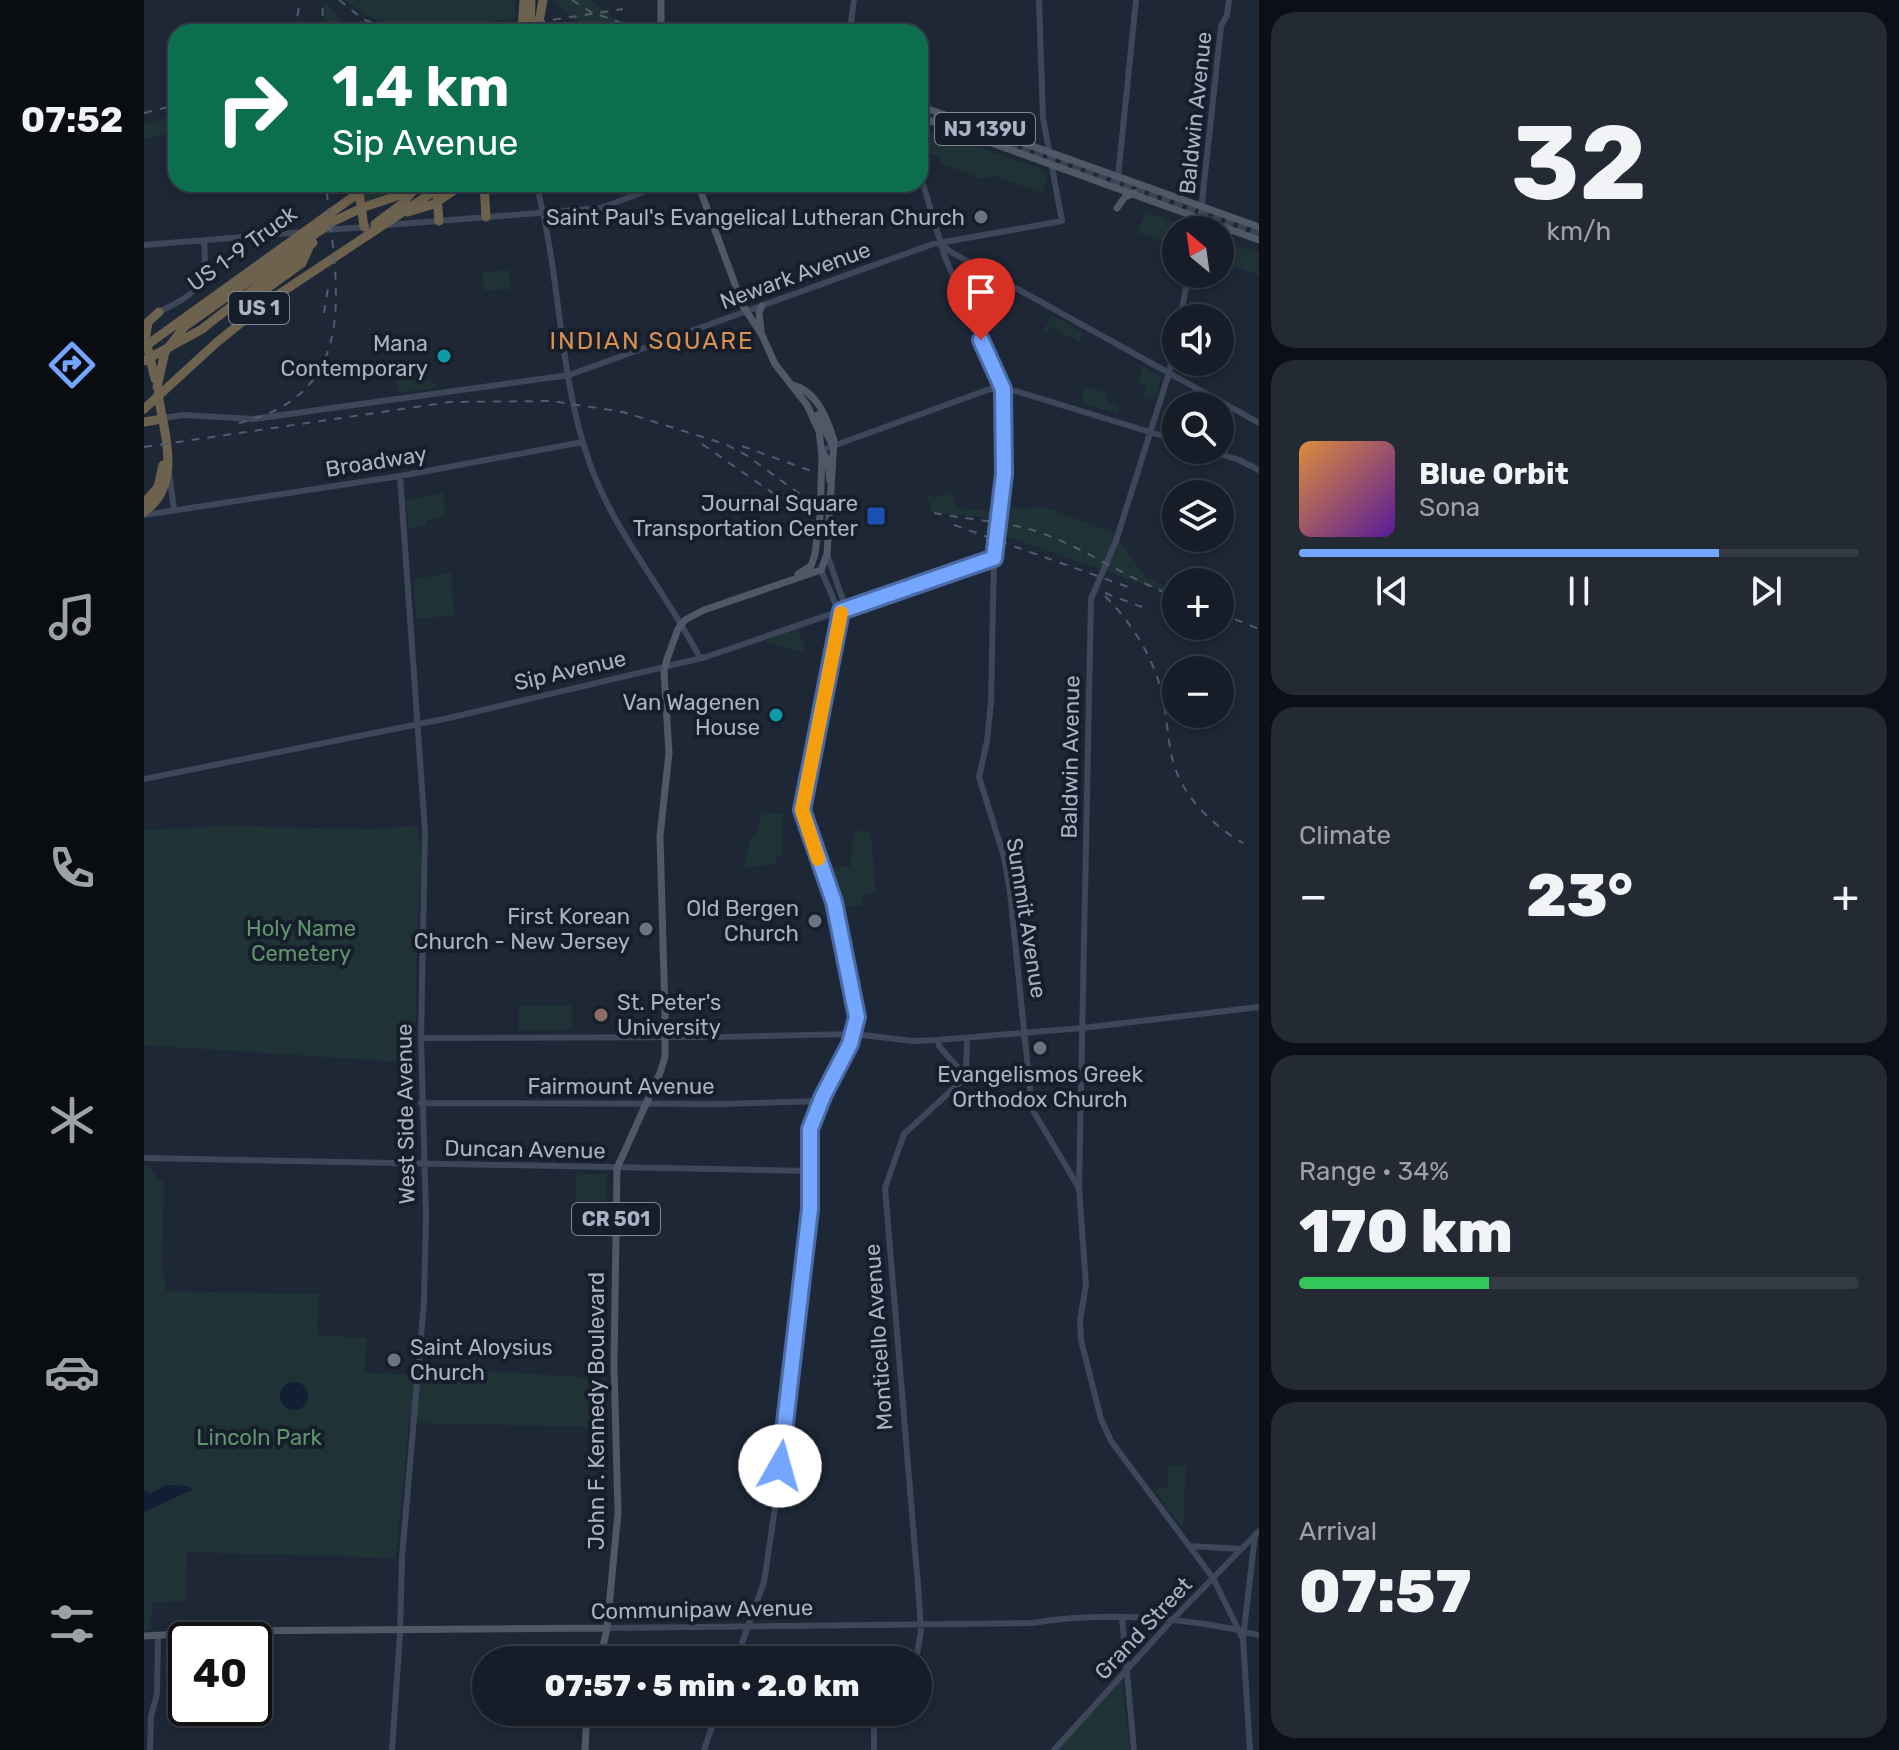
<!DOCTYPE html>
<html lang="en">
<head>
<meta charset="utf-8">
<style>
	:root { --surface:#161d28; --page:#232a34; --text:#f1f3f6; --muted:#9ea2a8; --line:#353b45; --accent:#74a5ff }
	body { margin:0; font-family:Rubik,sans-serif; background:var(--page); color:var(--text); height:100vh; display:flex; flex-direction:column; font-size:30px; white-space:nowrap }
	* { box-sizing:border-box; margin:0 }
	p { font-size:26px; color:var(--muted) }
	.icon { flex:none; width:44px; height:44px; fill:none; stroke:currentColor; stroke-width:2; stroke-linecap:round; stroke-linejoin:round }
	.map { position:relative; flex:1; overflow:hidden }
	.details { display:flex; flex-direction:column; gap:12px; padding:12px; background:#0c1016; width:640px }
	.details>* { flex:none }
	.hud { position:absolute; left:24px; top:24px; width:760px; height:168px; border-radius:24px; box-shadow:0 4px 12px #0003,0 0 0 2px var(--line); background:#0b6e4f; color:#fff; overflow:hidden }
	.needle { width:52px; rotate:331deg }
	.fabs { position:absolute; left:1018px; top:216px; display:grid; gap:16px }
	.fabs a { display:grid; place-items:center; width:72px; height:72px; border-radius:50%; background:var(--surface); box-shadow:0 4px 12px #0003,0 0 0 2px var(--line); font-size:40px }
	.speed { position:absolute; left:24px; top:1622px; display:flex; gap:16px; font-size:40px; font-weight:700; text-align:center }
	.speed>* { display:grid; place-content:center; width:104px; height:104px; border-radius:50%; background:var(--surface); box-shadow:0 4px 12px #0003,0 0 0 2px var(--line); line-height:1 }
	.speed .limit { border:4px solid #111; border-radius:12px; background:#fff; color:#111 }
	.pin { position:absolute; display:grid; place-items:center; width:68px; height:68px; color:#fff; margin:-82px -34px; border-radius:50% 50% 50% 0; rotate:-45deg; box-shadow:0 0 8px #0007 }
	.pin .icon { rotate:45deg }
	.me { position:absolute; width:88px; margin:-44px; rotate:7deg; stroke-linejoin:round; filter:drop-shadow(0 0 6px #0008) }
	.turn { display:flex; align-items:center; gap:28px; height:168px; padding:0 32px; font-size:36px }
	.turn .icon { width:104px; height:104px; stroke-width:2.5 }
	.turn b { display:block; font-size:56px; line-height:68px }
	.big { font-size:60px; font-weight:800; line-height:1.1 }
	.details .tile { flex:1; display:flex; flex-direction:column; justify-content:center; gap:12px; min-width:0; padding:0 28px; border-radius:24px; background:var(--page) }
	.details .dial { align-items:center; gap:0 }
	.dial b { font-size:104px; line-height:1 }
	.song { display:flex; align-items:center; gap:24px }
	.cover { width:96px; height:96px; border-radius:12px; background:linear-gradient(135deg,hsl(30 70% 55%),hsl(270 70% 35%)) }
	.played { height:8px; border-radius:4px; background:linear-gradient(90deg,var(--accent) 75%,var(--line) 75%) }
	.keys { display:flex; justify-content:space-around; direction:ltr }
	.heat { display:flex; justify-content:space-between; align-items:center; font-size:44px; direction:ltr }
	.charge { height:12px; border-radius:6px; background:linear-gradient(90deg,#34c759 34%,var(--line) 0) }
	.trip { position:absolute; left:328px; top:1646px; width:460px; height:80px; border-radius:40px; background:var(--surface); box-shadow:0 4px 12px #0003,0 0 0 2px var(--line); font-weight:800; line-height:80px; text-align:center }
	main { display:flex; flex:1; min-height:0 }
	.dock { display:flex; flex-direction:column; width:144px; justify-content:space-around; align-items:center; background:#090c10; color:var(--muted) }
	.dock .icon { width:56px; height:56px }
	.dock .current { color:var(--accent) }
	.dock b { font-size:36px; color:var(--text) }
	.map>svg:first-child { display:block }
	.green { fill:#1f3337 }
	.water { fill:#111e33 }
	.lines { fill:none; stroke-linecap:round; stroke-linejoin:round }
	.highway-tunnel { stroke:#394352; stroke-width:9; stroke-dasharray:9 4.5; stroke-linecap:butt }
	.secondary { stroke:#3e475a; stroke-width:6 }
	.primary { stroke:#4e5867; stroke-width:7 }
	.highway { stroke:#6d624d; stroke-width:9 }
	.rail { stroke:#525c6e; stroke-width:2; stroke-dasharray:8 8; stroke-linecap:butt }
	.route-casing { stroke:#4b6ba6; stroke-width:20 }
	.route { stroke:#74a5ff; stroke-width:14 }
	.slow { stroke:#f59e0b; stroke-width:14 }
	.worship-dot { fill:#6b7280; stroke:#161e2b; stroke-width:3 }
	.culture-dot { fill:#0f9aa8; stroke:#161e2b; stroke-width:3 }
	.transit-dot { fill:#1a4fb4; stroke:#161e2b; stroke-width:3 }
	.education-dot { fill:#8d6e63; stroke:#161e2b; stroke-width:3 }
	.labels { text-anchor:middle; stroke-width:8; stroke-linejoin:round; paint-order:stroke }
	.shield { fill:#161e2b; stroke:#7d8696; stroke-width:2 }
	.shield-label { font-size:20px; font-weight:bold; fill:#a9b3c4 }
	.street-label { font-size:22px; fill:#a9b3c4; stroke:#161e2b }
	.poi-label { font-size:22px; fill:#a9b3c4; stroke:#161e2b; text-anchor:end }
	.park-label { font-size:22px; fill:#60956e; stroke:#161e2b }
	.neighbourhood-label { font-size:24px; letter-spacing:2px; fill:#db904e; stroke:#161e2b }
</style>
</head>
<body>
<main>
<nav class="dock">
<b>07:52</b>
<svg class="icon current" aria-label="directions" viewBox="0 0 24 24"><path d="M12 3l9 9-9 9-9-9zM9 14v-3h6M13 9l2 2-2 2"/></svg>
<svg class="icon" aria-label="music" viewBox="0 0 24 24"><path d="M9 18V5l10-2v13"/><circle cx="6" cy="18" r="3"/><circle cx="16" cy="16" r="3"/></svg>
<svg class="icon" aria-label="phone" viewBox="0 0 24 24"><path d="M5 4h4l2 5-3 2q2 4 5 5l2-3 5 2v4C11 20 4 13 5 4z"/></svg>
<svg class="icon" aria-label="climate" viewBox="0 0 24 24"><path d="M12 3v18M4 7l16 10M4 17L20 7"/></svg>
<svg class="icon" aria-label="car" viewBox="0 0 24 24"><path d="M5 17H2v-5l4-1 3-4h7l3 4 3 1v5h-3M9 17h6M6 11h13"/><circle cx="7" cy="17" r="2"/><circle cx="17" cy="17" r="2"/></svg>
<svg class="icon" aria-label="filters" viewBox="0 0 24 24"><path d="M4 7h16M4 17h16"/><circle cx="9" cy="7" r="2"/><circle cx="15" cy="17" r="2"/></svg>
</nav>
<div class="map">
<svg width="1115" height="1750" viewBox="0 0 1115 1750">
	<rect width="100%" height="100%" fill="#1d2736"/>
	<path class="green" d="M202,0H371V18C312,27 250,44 202,0Z
		M408,0H448L469,18L508,32H445Z
		M180,2L189,9L196,21L212,32H181Z
		M32,115V132L0,139V124Z
		M790,132L900,170L903,181L898,193L850,176L838,179L797,164V157L788,154L776,155V138Z
		M234,184H267L264,190L222,202L219,195Z
		M1002,212L1048,229L1052,230H1032V246L993,232Z
		M1076,239L1115,253V275L1076,262Z
		M364,270L367,289L340,290L338,272Z
		M908,315L940,333L935,342L908,327L910,322L903,334L899,332Z
		M997,365L1018,377L1011,399L999,396L1002,386L993,382L997,375Z
		M264,368L293,385V388L255,393L252,370Z
		M941,386L963,393L962,400L976,407L973,413L937,403Z
		M808,492L813,506L823,510H850L849,519L788,512L782,494L790,497Z
		M300,493L301,518L283,519V526L264,528L262,500Z
		M900,507L970,533L1002,578L1032,590V596L859,535L862,509Z
		M307,572L310,615L272,619L269,580Z
		M654,629L661,647L660,652L622,643V640Z
		M618,812L639,814V855L632,857L633,863L599,869L607,836H612Z
		M79,826L226,829L274,826L277,853L272,970V1063L0,1045V830Z
		M710,830L727,833L732,893L720,894L718,906H698L684,867H706Z
		M428,1005V1030H375V1006Z
		M0,1165L4,1166L15,1180L20,1182L18,1264L22,1291L175,1294L173,1335L222,1338L221,1373L269,1374L270,1366L463,1379L465,1427L265,1423L252,1558L43,1552L42,1601L8,1602L7,1629L0,1630Z
		M432,1174H463L462,1201H432Z
		M1023,1465H1042L1039,1528L1009,1489L1024,1487Z
		M978,1679L986,1750H913Z"/>
	<path class="water" d="M136 1396a14 14 0 1 1 28 0a14 14 0 1 1-28 0Z
		M22,1485L45,1486L48,1490L0,1512V1490L6,1494Z"/>
	<g class="lines">
		<path class="highway-tunnel" d="M776,112L1115,233"/>
		<path class="secondary" d="M708,32L707,22L710,0
			M776,174L801,257L853,381L859,389L860,474L850,558L847,702L843,741L835,777L860,857L866,892L888,1109L935,1188L942,1285L936,1320L937,1340L957,1419L967,1441L1069,1578L1099,1639
			M392,184C417,274 414,374 445,461C469,532 522,591 556,658
			M973,187L992,0
			M243,225L457,208L520,184
			M179,230L224,227
			M1055,230L1077,26L1083,15L1085,0
			M0,245L160,232
			M798,245L807,252L1115,423
			M15,312C55,292 64,285 60,240
			M1036,318L1045,274
			M18,418L40,415L109,419L425,375L789,244L918,221L899,118L895,0
			M678,450L846,389L872,391L1032,440
			M1063,450L1095,460L1115,470
			M25,473L30,509
			M0,515L256,476L439,442
			M677,570L692,605L697,611
			M0,779L305,718L562,657L850,558
			M277,1038L576,1037L710,1034L769,1041L794,1040L938,1028L1115,1007
			M794,1040L795,1046L822,1077
			M822,1077L823,1038
			M277,1103L578,1104L677,1101
			M0,1158L665,1171
			M935,1188L947,599L972,541L1025,373L1032,341
			M1045,1546L1097,1549
			M978,1618L990,1750
			M463,1628L888,1623C960,1611 1044,1617 1115,1635
			M592,1660L620,1582L635,1481L666,1209V1129L677,1101L706,1044L712,1025L711,999L690,902L658,810L700,603L683,554
			M772,1660L777,1631L775,1598L741,1188L760,1134L822,1077
			M6,1750L7,1716L13,1694L14,1635
			M248,1750L256,1635L258,1557L280,1302L282,1214L277,1038L281,831L256,476
			M560,1750L573,1712
			M730,1750V1727L734,1712
			M910,1750L1028,1620L1115,1531
			M1106,1750L1099,1639L1111,1535"/>
		<path class="primary" d="M517,0V32
			M517,26L542,32
			M776,106L1115,227
			M776,117L1115,240
			M554,184L599,306L618,335L631,364L663,405L675,431L678,456L676,516L671,554L667,566L654,574
			M973,208L981,197L990,193
			M617,331L615,312L618,306
			M673,415L689,446
			M678,451L684,461L686,481
			M0,1636L90,1631L463,1628
			M456,1660L463,1628L474,1513L470,1366L473,1168L516,1073L521,1057V1014L516,836L525,753L520,671L523,659L534,629L541,620L560,610L677,570L683,554L690,440C683,418 673,391 648,385
			M441,1750L443,1712"/>
		<path class="highway" d="M378,32L380,0
			M386,32L387,0
			M393,32L399,0
			M214,184L220,227
			M340,184L342,217
			M263,194L282,184
			M293,196L295,221
			M264,212L290,204L319,184
			M231,224L259,203L268,192
			M97,307L158,263L167,243
			M58,329L169,243
			M0,332L11,379
			M2,335L4,322L15,312
			M0,347L227,184
			M0,361L60,328
			M13,387L21,352L40,327L188,222L220,207L268,191
			M0,409L72,343L120,304L301,184
			M0,422L12,420
			M0,503L14,487L19,465
			M0,512C39,484 20,434 14,394"/>
		<path class="rail" d="M195,0L219,19L249,32
			M428,0L447,12L488,27
			M151,32L156,0
			M178,32L179,0
			M312,32L341,28
			M330,32L479,9
			M0,113L32,105
			M180,313L185,282
			M95,423C222,393 191,280 182,184
			M558,444L630,494L648,502
			M598,446L670,472
			M0,447L306,402L408,401L479,412L581,444L602,455L667,502
			M790,513C830,521 872,521 910,538C952,555 989,581 1032,597
			M810,525L987,588
			M961,593L998,607
			M961,596C986,621 1006,652 1016,686C1022,708 1023,731 1027,753C1034,792 1066,824 1099,843
			M1076,613L1115,629"/>
	</g>
	<g class="lines">
		<g class="route-casing">
			<path id="route" d="M636,1466L666,1209V1129L679,1096L706,1044L713,1017L690,902L658,810L697,611L850,558L860,474L859,389L837,340"/>
		</g>
		<use href="#route" class="route"/>
		<path class="slow" d="M674,859L658,810L697,613"/>
	</g>
	<g class="worship-dot">
		<circle cx="837" cy="217" r="8"/>
		<circle cx="671" cy="921" r="8"/>
		<circle cx="502" cy="929" r="8"/>
		<circle cx="896" cy="1048" r="8"/>
		<circle cx="250" cy="1360" r="8"/>
	</g>
	<g class="culture-dot">
		<circle cx="300" cy="356" r="8"/>
		<circle cx="632" cy="715" r="8"/>
	</g>
	<rect class="transit-dot" x="722" y="506" width="20" height="20" rx="4"/>
	<circle class="education-dot" cx="457" cy="1015" r="8"/>
	<g class="labels">
		<g class="shield">
			<rect x="791" y="113" width="100" height="32" rx="6"/>
			<rect x="85" y="292" width="60" height="32" rx="6"/>
			<rect x="428" y="1203" width="88" height="32" rx="6"/>
		</g>
		<g class="shield-label">
			<text x="841" y="136">NJ 139U</text>
			<text x="115" y="315">US 1</text>
			<text x="472" y="1226">CR 501</text>
		</g>
		<g class="street-label">
			<text transform="translate(1051 113) rotate(-84)" y="8">Baldwin Avenue</text>
			<text transform="translate(98 248) rotate(-36)" y="8">US 1-9 Truck</text>
			<text transform="translate(651 275) rotate(-20)" y="8">Newark Avenue</text>
			<text transform="translate(232 461) rotate(-9)" y="8">Broadway</text>
			<text transform="translate(426 670) rotate(-13)" y="8">Sip Avenue</text>
			<text transform="translate(926 757) rotate(-89)" y="8">Baldwin Avenue</text>
			<text transform="translate(883 918) rotate(81)" y="8">Summit Avenue</text>
			<text x="477" y="1094">Fairmount Avenue</text>
			<text transform="translate(261 1114) rotate(-91)" y="8">West Side Avenue</text>
			<text transform="translate(381 1149) rotate(1)" y="8">Duncan Avenue</text>
			<text transform="translate(734 1337) rotate(-94)" y="8">Monticello Avenue</text>
			<text transform="translate(452 1411) rotate(-90)" y="8">John F. Kennedy Boulevard</text>
			<text transform="translate(558 1609) rotate(-1)" y="8">Communipaw Avenue</text>
			<text transform="translate(999 1628) rotate(-47)" y="8">Grand Street</text>
		</g>
		<g class="poi-label">
			<text x="821" y="225">Saint Paul's Evangelical Lutheran Church</text>
			<text x="284" y="351">Mana<tspan x="284" dy="25">Contemporary</tspan></text>
			<text x="714" y="511">Journal Square<tspan x="714" dy="25">Transportation Center</tspan></text>
			<text x="616" y="710">Van Wagenen<tspan x="616" dy="25">House</tspan></text>
			<text x="655" y="916">Old Bergen<tspan x="655" dy="25">Church</tspan></text>
			<text x="486" y="924">First Korean<tspan x="486" dy="25">Church - New Jersey</tspan></text>
			<text x="473" y="1010" text-anchor="start">St. Peter's<tspan x="473" dy="25">University</tspan></text>
			<text x="896" y="1082" text-anchor="middle">Evangelismos Greek<tspan x="896" dy="25">Orthodox Church</tspan></text>
			<text x="266" y="1355" text-anchor="start">Saint Aloysius<tspan x="266" dy="25">Church</tspan></text>
		</g>
		<g class="park-label">
			<text x="157" y="936">Holy Name<tspan x="157" dy="25">Cemetery</tspan></text>
			<text x="115" y="1445">Lincoln Park</text>
		</g>
		<g class="neighbourhood-label">
			<text x="508" y="349">INDIAN SQUARE</text>
		</g>
	</g>
</svg>
<div class="fabs">
<a><svg class="needle" viewBox="-14 -14 28 28"><path d="M0-13l5 13h-10z" fill="#e53935"/><path d="M0 13l5-13h-10z" fill="#9ea2a8"/></svg></a>
<a><svg class="icon" aria-label="sound" viewBox="0 0 24 24"><path d="M4 9h4l5-4v14l-5-4H4zM17 9q2 3 0 6"/></svg></a>
<a><svg class="icon" aria-label="search" viewBox="0 0 24 24"><circle cx="10" cy="10" r="6"/><path d="M15 15l6 6"/></svg></a>
<a><svg class="icon" aria-label="layers" viewBox="0 0 24 24"><path d="M12 4l9 5-9 5-9-5zM3 14l9 5 9-5"/></svg></a>
<a>+</a>
<a>−</a>
</div>
<div class="speed"><div class="limit">40</div></div>
<div class="pin" style="left:837px;top:340px;background:#d93025"><svg class="icon" aria-label="arrive" viewBox="0 0 24 24"><path d="M6 21V4h12l-3 4 3 4H6"/></svg></div>
<svg class="me" style="left:636px;top:1466px" viewBox="-20 -20 40 40"><circle r="19" fill="#fff"/><path d="M0-13L10 11 0 6-10 11z" fill="#74a5ff"/></svg>
<div class="trip">07:57 · 5 min · 2.0 km</div>
<div class="hud">
<div class="turn"><svg class="icon" aria-label="right" viewBox="0 0 24 24"><path d="M7 20v-9h11M14 6l5 5-5 5"/></svg><div><b>1.4 km</b>Sip Avenue</div></div>
</div>
</div>
<section class="details">
<div class="tile dial"><b>32</b><p>km/h</p></div>
<div class="tile">
<div class="song"><i class="cover"></i><div><b>Blue Orbit</b><p>Sona</p></div></div>
<div class="played"></div>
<div class="keys"><svg class="icon" aria-label="previous" viewBox="0 0 24 24"><path d="M18 5L8 12l10 7zM5 5v14"/></svg><svg class="icon" aria-label="pause" viewBox="0 0 24 24"><path d="M8 5v14M16 5v14"/></svg><svg class="icon" aria-label="next" viewBox="0 0 24 24"><path d="M6 5l10 7-10 7zM19 5v14"/></svg></div>
</div>
<div class="tile"><p>Climate</p>
<div class="heat"><a>−</a><b class="big">23°</b><a>+</a></div>
</div>
<div class="tile"><p>Range · 34%</p><b class="big">170 km</b><div class="charge"></div></div>
<div class="tile"><p>Arrival</p><b class="big">07:57</b></div>
</section>
</main>
</body>
</html>
